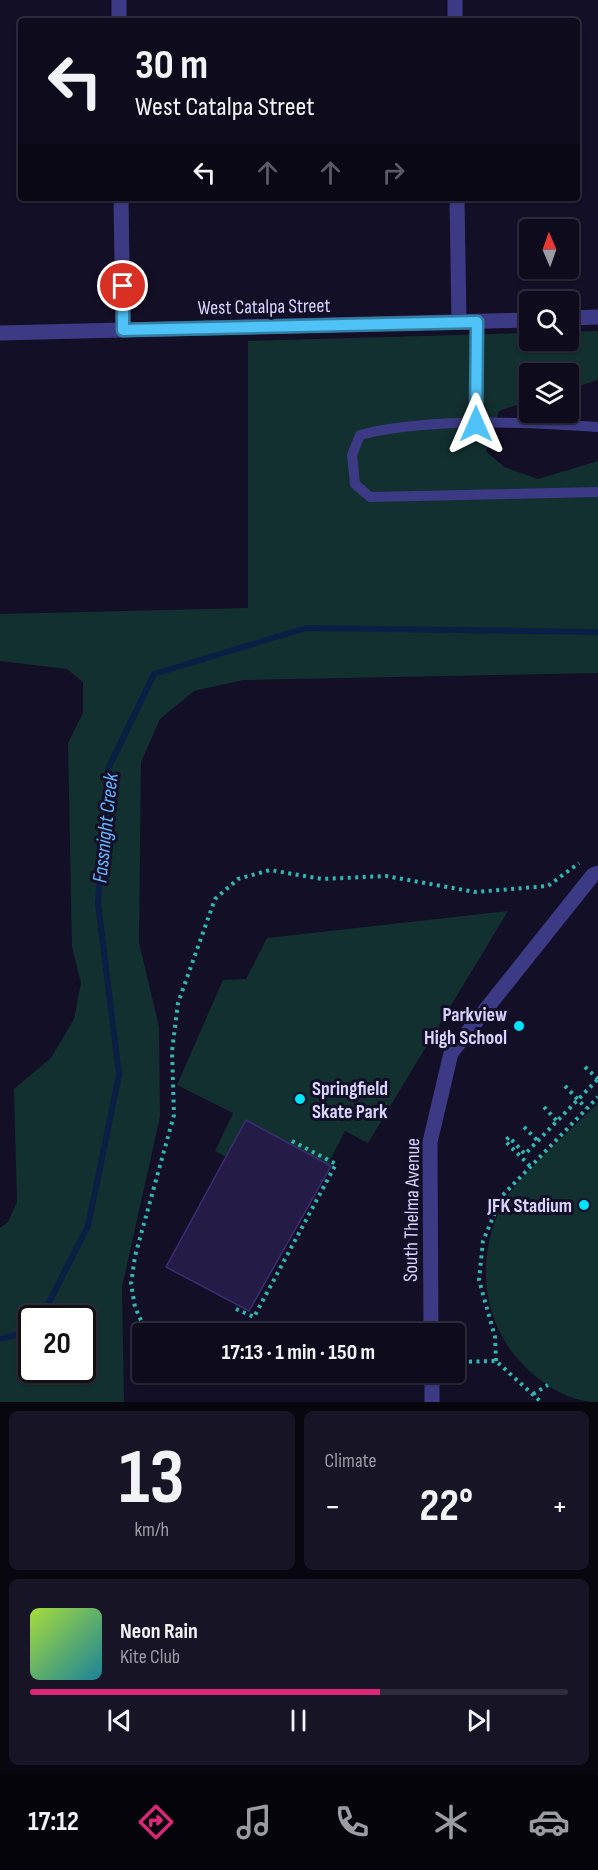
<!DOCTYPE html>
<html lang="en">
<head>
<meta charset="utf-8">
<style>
	:root { --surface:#0e0b1c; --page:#171425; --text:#f1f3f6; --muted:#9b9ba3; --line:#2e2b3b; --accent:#db2777 }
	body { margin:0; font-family:"Sofia Sans Condensed",sans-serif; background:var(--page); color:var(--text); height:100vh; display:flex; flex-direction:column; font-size:22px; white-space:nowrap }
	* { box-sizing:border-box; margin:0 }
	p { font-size:20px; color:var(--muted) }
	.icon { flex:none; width:33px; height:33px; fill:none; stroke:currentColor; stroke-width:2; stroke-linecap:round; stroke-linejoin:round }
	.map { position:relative; height:1402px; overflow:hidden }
	.details { display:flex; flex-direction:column; gap:9px; padding:9px; background:#08060f; flex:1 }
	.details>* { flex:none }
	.hud { position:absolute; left:18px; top:18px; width:562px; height:183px; border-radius:6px; box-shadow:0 2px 4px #0004,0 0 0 2px var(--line); background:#0e0b1c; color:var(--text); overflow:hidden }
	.needle { width:39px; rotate:358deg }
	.fabs { position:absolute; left:519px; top:219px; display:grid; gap:12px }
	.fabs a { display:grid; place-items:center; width:60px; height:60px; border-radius:6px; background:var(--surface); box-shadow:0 2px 4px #0004,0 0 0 2px var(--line); font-size:30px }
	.speed { position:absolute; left:18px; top:1305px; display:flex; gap:12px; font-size:30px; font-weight:700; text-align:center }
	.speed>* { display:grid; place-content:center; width:78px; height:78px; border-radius:50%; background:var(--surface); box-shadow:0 2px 4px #0004,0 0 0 2px var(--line); line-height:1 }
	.speed .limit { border:3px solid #111; border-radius:9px; background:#fff; color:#111 }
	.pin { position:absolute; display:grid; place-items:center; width:51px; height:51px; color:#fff; margin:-26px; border:3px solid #fff; border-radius:50%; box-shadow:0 2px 6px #0007 }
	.me { position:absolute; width:66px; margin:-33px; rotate:0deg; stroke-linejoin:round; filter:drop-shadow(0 0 4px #0008) }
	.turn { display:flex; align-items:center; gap:21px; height:126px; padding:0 18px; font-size:27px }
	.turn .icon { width:78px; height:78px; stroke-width:2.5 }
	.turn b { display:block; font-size:42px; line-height:51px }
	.lanes { display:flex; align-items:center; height:57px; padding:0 18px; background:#0003; justify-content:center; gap:30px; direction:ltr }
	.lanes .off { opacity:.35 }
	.big { font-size:45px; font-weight:700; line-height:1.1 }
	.details .card { flex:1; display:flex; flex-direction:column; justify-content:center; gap:9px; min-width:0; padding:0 21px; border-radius:9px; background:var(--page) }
	.details .dial { align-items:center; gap:0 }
	.dial b { font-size:78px; line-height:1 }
	.song { display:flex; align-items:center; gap:18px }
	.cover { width:72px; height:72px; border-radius:9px; background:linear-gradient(135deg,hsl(80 70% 55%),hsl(190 70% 35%)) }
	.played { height:6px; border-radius:3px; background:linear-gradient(90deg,var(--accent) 65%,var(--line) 65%) }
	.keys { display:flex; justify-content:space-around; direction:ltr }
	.heat { display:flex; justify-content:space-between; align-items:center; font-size:33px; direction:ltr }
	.details .tiles { flex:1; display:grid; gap:9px; grid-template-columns:1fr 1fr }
	.card:last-child { grid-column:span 2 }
	.trip { position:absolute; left:132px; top:1323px; width:333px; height:60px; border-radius:6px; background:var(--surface); box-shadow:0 2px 4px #0004,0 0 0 2px var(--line); font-weight:700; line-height:60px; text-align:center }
	.dock { display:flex; height:96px; justify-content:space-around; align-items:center; background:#06040b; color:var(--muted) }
	.dock .icon { width:42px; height:42px }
	.dock .active { color:var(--accent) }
	.dock b { font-size:27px; color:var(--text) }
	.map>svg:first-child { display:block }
	.green { fill:#12302f; fill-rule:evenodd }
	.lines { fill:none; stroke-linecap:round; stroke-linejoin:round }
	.stream { stroke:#0a1f44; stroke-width:6 }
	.building { fill:#241b47; stroke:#3b2d73; stroke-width:1.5 }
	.path { stroke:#2fb8b0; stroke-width:4; stroke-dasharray:3 4.5; stroke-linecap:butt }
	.lane { stroke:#3d3a85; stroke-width:10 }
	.street { stroke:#3d3a85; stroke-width:15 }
	.route-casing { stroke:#337fa1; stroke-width:15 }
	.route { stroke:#4fc3f7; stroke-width:10 }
	.poi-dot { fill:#00e5ff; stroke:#130f26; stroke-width:2 }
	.labels { text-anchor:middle; stroke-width:6; stroke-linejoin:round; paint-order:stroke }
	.street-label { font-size:20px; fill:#d9d4ff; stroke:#130f26 }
	.poi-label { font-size:20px; font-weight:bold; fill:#d9d4ff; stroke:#130f26; text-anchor:end }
	.water-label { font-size:21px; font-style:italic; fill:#62b6ff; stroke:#130f26 }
</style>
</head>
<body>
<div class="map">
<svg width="598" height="1402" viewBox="0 0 598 1402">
	<rect width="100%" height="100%" fill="#130f26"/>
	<path class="green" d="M598,331V380L569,389L568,374H530L529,401L499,411L486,451L504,467L538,479L598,461V673L243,680L194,691L160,719L141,762L139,942L159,1027L160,1117L122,1287L124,1402H0V1228L8,1222L17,1202L14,1089L51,1058L74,1019L81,983L72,947L68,743L83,713V682L67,669L0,661V614L248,608V341L529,333L530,340H568L569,332ZM32,1318H82V1370H32Z
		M508,911L368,1143L345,1131L330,1160L331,1166L249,1311L166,1267L228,1158L215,1151L233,1113L177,1085L223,980L246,979L267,938Z
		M598,1103V1402C577,1402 560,1394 543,1382C486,1341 471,1270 501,1207C514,1179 574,1127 598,1103Z"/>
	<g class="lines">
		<path class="stream" d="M41,1318L88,1226L119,1075L98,903L109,767L154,674L306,628L598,632
			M0,1339L32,1331"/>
	</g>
	<path class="building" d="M246,1120L331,1166L249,1311L166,1267Z"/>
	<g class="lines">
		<path class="path" d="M585,1067L598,1079
			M565,1086L586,1108
			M544,1107L557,1121
			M524,1127L538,1141
			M530,1166L505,1141L509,1137L525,1154L598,1079
			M236,1309L254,1317L336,1164L288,1139
			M147,1334L135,1307L131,1284L135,1256L174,1115L172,1051L178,1003L215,899L238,879L270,870L322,879L386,876L475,892L548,886L579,863
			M496,1361L495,1337L479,1280L483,1241L502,1196L598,1097
			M454,1362L496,1361L541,1402
			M533,1394L548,1385"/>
		<path class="lane" d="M476,424L477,322
			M598,427C530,422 425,418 360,435L352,455L355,484L370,497L598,492"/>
		<path class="street" d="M119,0V21
			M455,0V21
			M121,198L123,330
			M457,198L459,322
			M568,318L598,317
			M0,333L530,320
			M431,1334L430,1142L451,1053L593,875L598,873
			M432,1372V1402"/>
	</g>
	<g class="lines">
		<g class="route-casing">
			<path id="route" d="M123,286V330L477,322L476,424"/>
		</g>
		<use href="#route" class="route"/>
	</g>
	<g class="poi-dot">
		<circle cx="519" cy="1026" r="6"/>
		<circle cx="300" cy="1099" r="6"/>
		<circle cx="584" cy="1205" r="6"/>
	</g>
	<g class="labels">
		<g class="street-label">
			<text transform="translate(264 306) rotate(-1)" y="7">West Catalpa Street</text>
			<text transform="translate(411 1210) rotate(-89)" y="7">South Thelma Avenue</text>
		</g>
		<g class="poi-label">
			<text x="507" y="1021">Parkview<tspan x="507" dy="23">High School</tspan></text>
			<text x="312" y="1095" text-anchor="start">Springfield<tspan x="312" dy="23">Skate Park</tspan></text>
			<text x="572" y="1212">JFK Stadium</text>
		</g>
		<g class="water-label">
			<text transform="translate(105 828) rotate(-84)" y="7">Fassnight Creek</text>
		</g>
	</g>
</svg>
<div class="fabs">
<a><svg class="needle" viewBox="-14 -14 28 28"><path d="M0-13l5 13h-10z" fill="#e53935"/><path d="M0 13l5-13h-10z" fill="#9b9ba3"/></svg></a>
<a><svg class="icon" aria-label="search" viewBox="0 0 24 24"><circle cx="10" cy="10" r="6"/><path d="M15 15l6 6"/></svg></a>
<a><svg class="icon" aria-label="layers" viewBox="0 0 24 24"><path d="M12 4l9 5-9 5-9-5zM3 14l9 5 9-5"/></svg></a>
</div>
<div class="speed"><div class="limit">20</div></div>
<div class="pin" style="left:123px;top:286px;background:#d93025"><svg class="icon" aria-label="arrive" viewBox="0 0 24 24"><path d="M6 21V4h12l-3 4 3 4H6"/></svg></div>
<svg class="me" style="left:476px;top:424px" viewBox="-20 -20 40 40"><path d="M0-17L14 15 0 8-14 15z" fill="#4fc3f7" stroke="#fff" stroke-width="4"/></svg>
<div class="trip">17:13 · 1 min · 150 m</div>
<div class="hud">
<div class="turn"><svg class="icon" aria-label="left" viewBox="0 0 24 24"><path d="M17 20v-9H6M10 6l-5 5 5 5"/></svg><div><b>30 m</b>West Catalpa Street</div></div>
<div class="lanes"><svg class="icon" aria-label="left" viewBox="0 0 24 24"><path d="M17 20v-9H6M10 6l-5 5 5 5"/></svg><svg class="icon off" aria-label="ahead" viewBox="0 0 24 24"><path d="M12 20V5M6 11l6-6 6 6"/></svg><svg class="icon off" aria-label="ahead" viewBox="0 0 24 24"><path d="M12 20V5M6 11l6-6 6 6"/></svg><svg class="icon off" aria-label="right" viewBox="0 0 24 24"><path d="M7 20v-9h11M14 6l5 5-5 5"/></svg></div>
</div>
</div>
<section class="details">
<div class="tiles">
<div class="card dial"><b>13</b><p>km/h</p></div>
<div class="card"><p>Climate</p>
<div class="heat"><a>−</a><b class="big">22°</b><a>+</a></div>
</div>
<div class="card">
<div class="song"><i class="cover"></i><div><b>Neon Rain</b><p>Kite Club</p></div></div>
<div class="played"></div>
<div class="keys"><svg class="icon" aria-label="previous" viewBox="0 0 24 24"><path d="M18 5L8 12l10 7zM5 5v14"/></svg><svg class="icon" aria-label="pause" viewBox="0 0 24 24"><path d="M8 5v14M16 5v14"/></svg><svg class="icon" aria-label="next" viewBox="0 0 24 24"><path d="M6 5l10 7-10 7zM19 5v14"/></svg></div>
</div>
</div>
</section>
<nav class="dock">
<b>17:12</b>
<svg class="icon active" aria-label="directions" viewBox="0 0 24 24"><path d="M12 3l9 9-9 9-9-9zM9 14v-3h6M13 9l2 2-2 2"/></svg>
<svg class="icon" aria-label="music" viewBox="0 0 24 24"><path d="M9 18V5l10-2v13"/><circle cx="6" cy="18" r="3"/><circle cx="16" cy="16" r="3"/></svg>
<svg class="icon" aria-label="phone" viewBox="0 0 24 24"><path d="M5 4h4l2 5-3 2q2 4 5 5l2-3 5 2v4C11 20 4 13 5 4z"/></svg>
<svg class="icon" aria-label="climate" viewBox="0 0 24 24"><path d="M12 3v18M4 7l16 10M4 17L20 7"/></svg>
<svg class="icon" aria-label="car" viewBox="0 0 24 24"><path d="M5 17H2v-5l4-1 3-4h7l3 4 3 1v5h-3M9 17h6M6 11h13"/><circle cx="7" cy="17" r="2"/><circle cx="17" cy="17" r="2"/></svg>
</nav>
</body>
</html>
